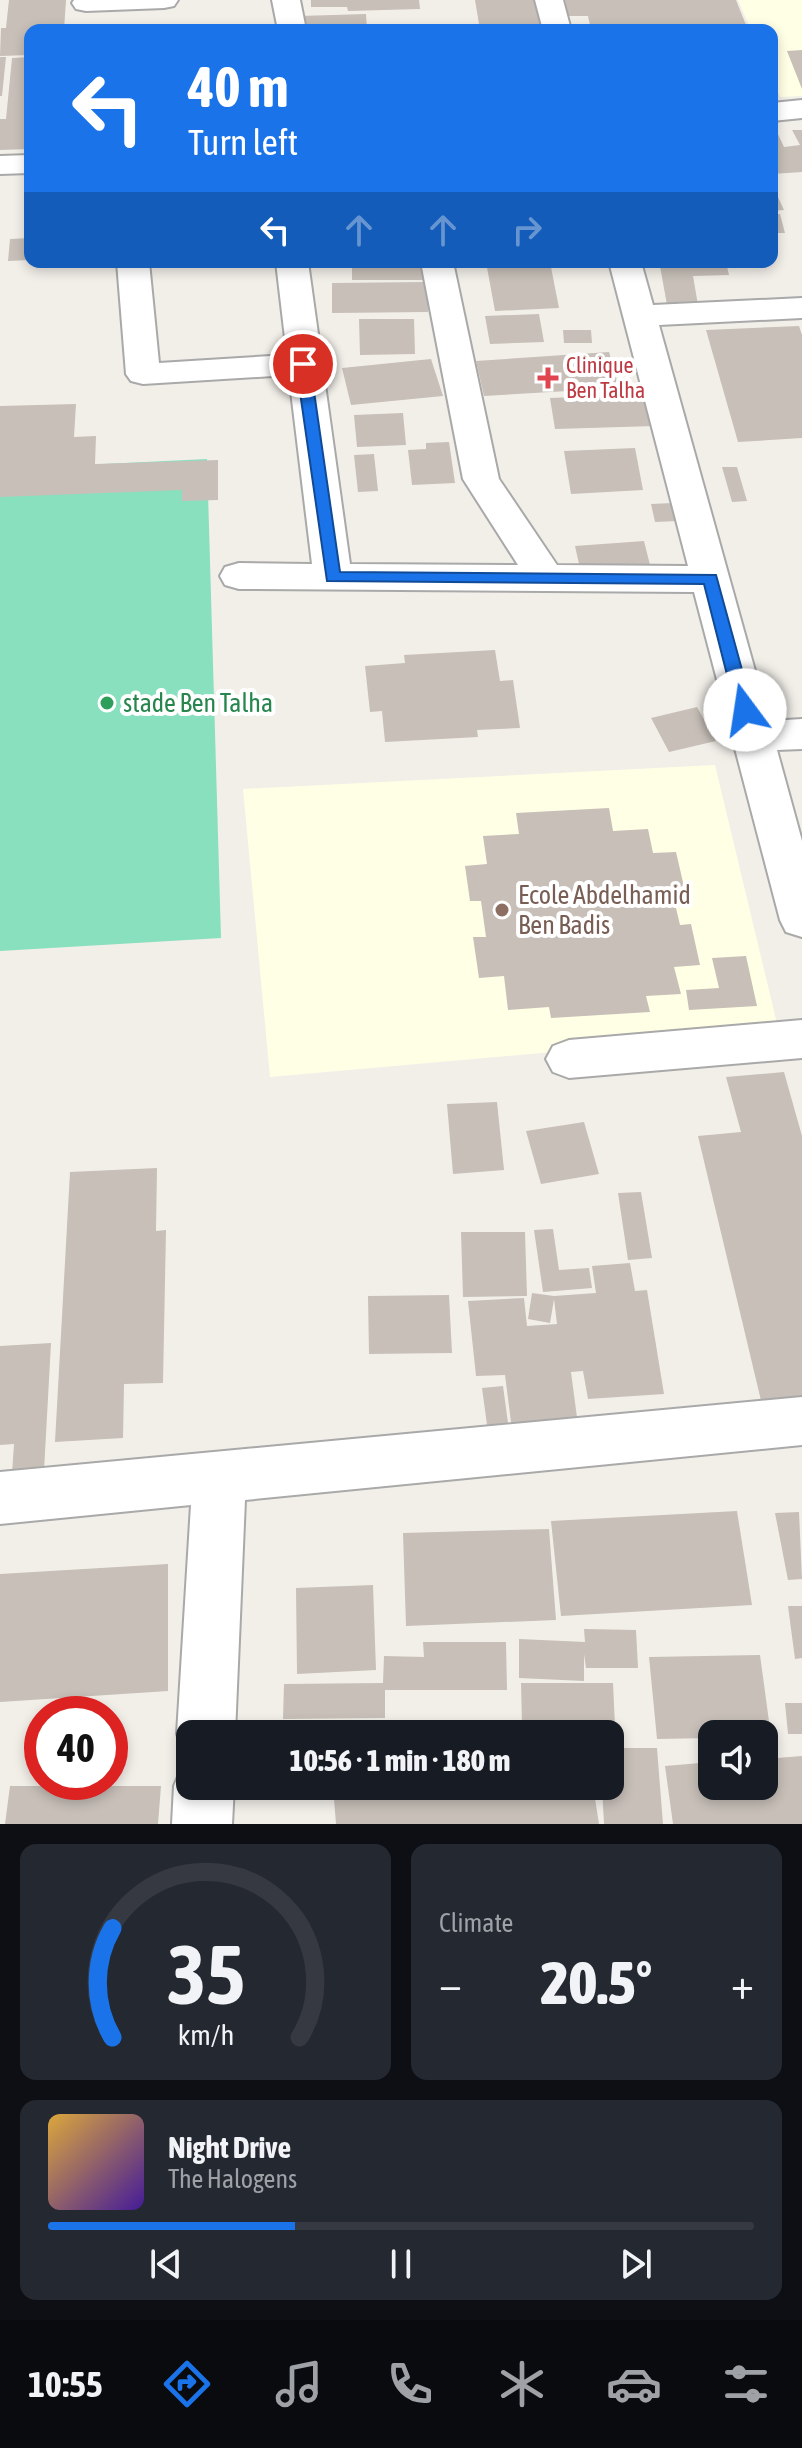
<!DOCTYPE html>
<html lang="en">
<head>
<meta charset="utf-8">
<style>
	:root { --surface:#171b24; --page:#242831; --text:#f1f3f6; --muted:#9ea1a6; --line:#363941; --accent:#1a73e8 }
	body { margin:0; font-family:"Asap Condensed",sans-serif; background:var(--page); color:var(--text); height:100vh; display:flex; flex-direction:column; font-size:30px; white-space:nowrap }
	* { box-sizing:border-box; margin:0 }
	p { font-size:26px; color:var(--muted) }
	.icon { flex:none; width:44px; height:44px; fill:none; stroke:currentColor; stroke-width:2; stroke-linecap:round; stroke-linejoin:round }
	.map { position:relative; height:1824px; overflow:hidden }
	.panel { display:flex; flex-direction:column; gap:20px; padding:20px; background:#0d0f14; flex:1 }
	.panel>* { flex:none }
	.guide { position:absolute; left:24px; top:24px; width:754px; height:244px; border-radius:16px; box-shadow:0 4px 12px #0003; background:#1a73e8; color:#fff; overflow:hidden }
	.tools { position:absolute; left:698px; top:1720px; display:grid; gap:16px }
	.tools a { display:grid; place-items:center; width:80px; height:80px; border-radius:16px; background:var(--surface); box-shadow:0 4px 12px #0003; font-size:40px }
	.speed { position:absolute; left:24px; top:1696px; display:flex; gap:16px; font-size:40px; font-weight:700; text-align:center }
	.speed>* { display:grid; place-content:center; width:104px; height:104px; border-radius:50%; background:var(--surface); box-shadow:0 4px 12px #0003; line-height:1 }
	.speed .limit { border:12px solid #d22; background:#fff; color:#111 }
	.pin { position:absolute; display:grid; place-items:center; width:68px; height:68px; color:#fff; margin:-34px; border:4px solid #fff; border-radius:50%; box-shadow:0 2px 8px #0007 }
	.me { position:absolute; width:88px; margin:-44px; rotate:346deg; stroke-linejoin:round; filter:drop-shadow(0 0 6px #0008) }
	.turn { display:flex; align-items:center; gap:28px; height:168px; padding:0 32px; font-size:36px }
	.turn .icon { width:104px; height:104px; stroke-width:2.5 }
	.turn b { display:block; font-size:56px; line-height:68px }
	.lanes { display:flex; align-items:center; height:76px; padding:0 32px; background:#0003; justify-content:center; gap:40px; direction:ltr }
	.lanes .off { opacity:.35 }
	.big { font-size:60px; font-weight:800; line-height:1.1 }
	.panel .card { flex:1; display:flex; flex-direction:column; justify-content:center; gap:12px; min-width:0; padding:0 28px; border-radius:16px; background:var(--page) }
	.panel .dial { align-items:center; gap:0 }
	.dial svg { height:208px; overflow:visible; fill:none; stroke:var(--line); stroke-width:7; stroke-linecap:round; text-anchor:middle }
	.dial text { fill:var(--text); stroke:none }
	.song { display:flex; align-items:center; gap:24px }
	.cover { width:96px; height:96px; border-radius:12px; background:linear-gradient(135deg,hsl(40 70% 55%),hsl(260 70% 35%)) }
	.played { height:8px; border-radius:4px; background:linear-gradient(90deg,var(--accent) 35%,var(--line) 35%) }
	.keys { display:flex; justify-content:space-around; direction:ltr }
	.heat { display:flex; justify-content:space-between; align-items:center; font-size:44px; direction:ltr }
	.panel .tiles { flex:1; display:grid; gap:20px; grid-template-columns:1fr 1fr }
	.card:last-child { grid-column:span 2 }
	.trip { position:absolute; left:176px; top:1720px; width:448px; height:80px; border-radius:16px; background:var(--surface); box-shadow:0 4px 12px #0003; font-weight:800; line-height:80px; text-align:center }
	.menu { display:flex; height:128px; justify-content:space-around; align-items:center; background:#090b0e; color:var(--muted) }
	.menu .icon { width:56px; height:56px }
	.menu .current { color:var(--accent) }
	.menu b { font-size:36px; color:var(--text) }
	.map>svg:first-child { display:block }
	.education { fill:#ffffe5 }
	.pitch { fill:#88e0be }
	.building { fill:#c7bfb8 }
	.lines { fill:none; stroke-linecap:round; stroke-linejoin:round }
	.minor-casing { stroke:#a9a9a9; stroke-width:4 }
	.minor { fill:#fff; fill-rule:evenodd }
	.route { fill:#1a73e8; stroke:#114b97; stroke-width:2 }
	.health-dot { fill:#e0444e; stroke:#fff; stroke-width:3 }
	.leisure-dot { fill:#2e9e5b; stroke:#fff; stroke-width:3 }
	.education-dot { fill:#8d6e63; stroke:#fff; stroke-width:3 }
	.labels { text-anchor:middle; stroke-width:8; stroke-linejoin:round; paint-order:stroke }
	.far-health-label { font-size:22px; fill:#be3a42; stroke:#fff; text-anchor:start }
	.leisure-label { font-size:26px; fill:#27864d; stroke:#fff; text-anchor:start }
	.education-label { font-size:26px; fill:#785e54; stroke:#fff; text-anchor:start }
</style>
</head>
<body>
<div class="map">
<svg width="802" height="1824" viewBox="0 0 802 1824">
	<rect width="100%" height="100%" fill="#f2efe9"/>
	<path class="education" d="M738,0H802V96L780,97L772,79V30H751Z
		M715,765L779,1032L270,1077L243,789Z"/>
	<path class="pitch" d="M207,459L221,938L0,951V469Z"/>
	<path class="building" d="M9,0H66L64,30H30V55L0,56L1,28H6Z
		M311,0H419L420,9L348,11L347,7H311Z
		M475,0H537L543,30H480Z
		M565,0H736L748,30H591L588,16H568Z
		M366,14L367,30H300L299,16Z
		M802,50V89L787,51Z
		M0,57H6L2,96H0Z
		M30,57V149L0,150V119H6L12,58Z
		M792,130H802V172L772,174V132H777L784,147L800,145Z
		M772,184L784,210L772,211Z
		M772,214H780L785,233H772Z
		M30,238V260L8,261L10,239Z
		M352,262H422L423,280H352Z
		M486,262H550L559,308L495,311Z
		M672,262H726L729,275L693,276L698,305H667L660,266H673Z
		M427,282L428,312L332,313V283Z
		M539,314L544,342L490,344L485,316Z
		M359,319H414L415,354L360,355Z
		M799,326L802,335V438L738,442L706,330Z
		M563,330H591L592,343H564Z
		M609,352L619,388L484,396L476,361Z
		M431,359L443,396L351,405L342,368Z
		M648,394L655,426L555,429L550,398Z
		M76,404L74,437L96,436L95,464L218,460V500L182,501V490L0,497V406Z
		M403,413L406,445L357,447L354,415Z
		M449,442L455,483L412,485L408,450L426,449V443Z
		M635,448L643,490L571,494L564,451Z
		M374,454L378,491L358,492L354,455Z
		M722,467H737L747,501L732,502Z
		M673,503L678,521L655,522L651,504Z
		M644,541L651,569L581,573L575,546Z
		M495,650L500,681L513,680L520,728L477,730L478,737L385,742L382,711L370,712L365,666L405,663L404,655Z
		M697,707L716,741L669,752L651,718Z
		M609,808L613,831L648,829L653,853L676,852L685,891H672L680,925L691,924L700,965L674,967L681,994L646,996L650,1012L551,1018L549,1007L508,1010L504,976L479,978L473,937H486L481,901H470L465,866L487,864L483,836L519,834L516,813Z
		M746,956L757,1006L689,1010L686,990L719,988L712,958Z
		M784,1072L802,1136V1405L763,1409L698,1136L741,1132L726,1077Z
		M497,1102L504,1170L453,1174L447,1104Z
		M584,1122L599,1174L541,1184L526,1131Z
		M157,1168L156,1231L166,1230L163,1383L124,1384L123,1438L55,1442L70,1172Z
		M641,1192L652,1258L628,1260L618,1193Z
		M553,1229L559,1270L589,1268L592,1288L543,1292L534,1230Z
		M461,1232H525L527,1296L463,1297Z
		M630,1263L635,1291L647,1290L664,1394L588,1399L583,1371L571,1372L578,1425L512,1430L505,1375L476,1376L468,1301L524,1298L527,1326L557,1324L554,1299L550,1323L528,1319L532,1293L554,1296L596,1293L592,1266Z
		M449,1295L452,1353L369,1354L368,1296Z
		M51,1343L44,1471L12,1473L14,1444L0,1445V1346Z
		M503,1386L508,1423L487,1425L482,1388Z
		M737,1511L752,1605L561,1616L551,1521Z
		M799,1512L802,1579L788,1580L775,1513Z
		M549,1529L556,1620L406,1626L403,1533Z
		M168,1564V1691L0,1702V1574Z
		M373,1585L376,1670L297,1674L296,1588Z
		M788,1606H802V1658L795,1659Z
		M584,1629L636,1630L638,1668H586L584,1654V1681L519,1678V1639L585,1642Z
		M423,1642H506L507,1690H385V1718L283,1719L284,1684L383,1683L384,1656L424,1657Z
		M760,1655L771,1736L712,1734V1738L657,1739L649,1657Z
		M521,1683H613L616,1748H657L663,1824H604L602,1786H610V1734H562V1725H557L558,1734H456V1730L522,1724Z
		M785,1703H802V1734H788Z
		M802,1756V1824H673L665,1766L712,1762V1786H764V1759Z
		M10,1786H161L158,1824H5Z
		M333,1786H593L599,1824H336Z"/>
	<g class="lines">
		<g class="minor-casing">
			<path id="minor" d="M74,0H178L174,6L164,8L86,11L76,9L72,3Z
				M272,0H300L306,30H278Z
				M535,0H563L571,30H543Z
				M802,100V118L772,121V103Z
				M30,155V173L0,174V156Z
				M117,262H149L159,363L287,355L276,262H308L350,564L518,565L463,479L421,262H453L499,479L557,565L688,566L609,262H641L653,305L802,298V318L659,325L769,721L802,719V749L777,750L802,841V937L786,932L780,920L694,592L239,589L225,585L220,576L225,567L239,563L312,564L289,375L143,384L131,381L126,374Z
				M802,1020V1058L569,1078L553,1072L546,1059L553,1046L569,1040Z
				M802,1397V1445L245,1500L235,1734H190V1756L185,1755L177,1734L191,1505L0,1524V1472Z
				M190,1762V1786H234L232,1824H172L174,1786L183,1765Z"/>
		</g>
		<use href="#minor" class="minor"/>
	</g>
	<path class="route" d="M303,360L310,364L340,572L716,575L753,710L751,715H739L736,710L704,584L327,581L296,364Z"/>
	<path class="health-dot" d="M544 366h8v8h8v8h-8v8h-8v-8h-8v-8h8z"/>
	<circle class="leisure-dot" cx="107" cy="703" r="8"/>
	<circle class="education-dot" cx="502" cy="910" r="8"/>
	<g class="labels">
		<g class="far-health-label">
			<text x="566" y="373">Clinique<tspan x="566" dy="25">Ben Talha</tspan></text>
		</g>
		<g class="leisure-label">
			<text x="123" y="712">stade Ben Talha</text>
		</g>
		<g class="education-label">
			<text x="518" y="904">Ecole Abdelhamid<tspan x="518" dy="30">Ben Badis</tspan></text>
		</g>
	</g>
</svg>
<div class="tools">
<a><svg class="icon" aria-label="sound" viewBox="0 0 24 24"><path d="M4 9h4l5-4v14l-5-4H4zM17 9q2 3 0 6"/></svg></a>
</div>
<div class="speed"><div class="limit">40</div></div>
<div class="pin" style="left:303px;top:364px;background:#d93025"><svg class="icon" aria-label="arrive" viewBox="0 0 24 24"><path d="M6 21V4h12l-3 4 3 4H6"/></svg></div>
<svg class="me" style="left:745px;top:710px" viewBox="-20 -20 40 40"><circle r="19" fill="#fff"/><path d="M0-13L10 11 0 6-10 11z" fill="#1a73e8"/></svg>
<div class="trip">10:56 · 1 min · 180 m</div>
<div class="guide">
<div class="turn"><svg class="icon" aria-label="left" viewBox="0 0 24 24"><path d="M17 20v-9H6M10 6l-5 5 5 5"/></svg><div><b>40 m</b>Turn left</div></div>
<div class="lanes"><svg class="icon" aria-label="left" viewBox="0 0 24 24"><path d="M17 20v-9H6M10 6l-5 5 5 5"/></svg><svg class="icon off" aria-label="ahead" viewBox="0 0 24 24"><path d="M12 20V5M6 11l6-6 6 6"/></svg><svg class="icon off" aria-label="ahead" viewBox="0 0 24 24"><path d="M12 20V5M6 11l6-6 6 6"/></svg><svg class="icon off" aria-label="right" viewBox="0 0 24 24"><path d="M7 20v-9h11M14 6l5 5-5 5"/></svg></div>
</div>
</div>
<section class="panel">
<div class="tiles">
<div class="card dial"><svg viewBox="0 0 100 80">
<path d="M14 69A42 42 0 1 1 86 69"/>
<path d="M14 69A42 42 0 0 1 14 27" stroke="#1a73e8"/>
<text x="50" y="56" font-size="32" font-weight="700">35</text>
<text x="50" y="72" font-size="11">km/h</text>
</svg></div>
<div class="card"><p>Climate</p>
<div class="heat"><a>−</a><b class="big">20.5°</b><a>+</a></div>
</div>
<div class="card">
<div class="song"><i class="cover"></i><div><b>Night Drive</b><p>The Halogens</p></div></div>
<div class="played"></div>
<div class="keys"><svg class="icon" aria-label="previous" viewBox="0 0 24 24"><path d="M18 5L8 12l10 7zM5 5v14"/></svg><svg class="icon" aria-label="pause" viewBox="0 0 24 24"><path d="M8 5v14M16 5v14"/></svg><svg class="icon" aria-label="next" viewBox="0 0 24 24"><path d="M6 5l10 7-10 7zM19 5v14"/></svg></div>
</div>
</div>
</section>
<nav class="menu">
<b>10:55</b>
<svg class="icon current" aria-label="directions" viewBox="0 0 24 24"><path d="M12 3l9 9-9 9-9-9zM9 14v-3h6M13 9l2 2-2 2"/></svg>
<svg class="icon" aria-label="music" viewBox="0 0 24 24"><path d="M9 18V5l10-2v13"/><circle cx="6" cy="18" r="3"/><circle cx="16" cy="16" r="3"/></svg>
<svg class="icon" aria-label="phone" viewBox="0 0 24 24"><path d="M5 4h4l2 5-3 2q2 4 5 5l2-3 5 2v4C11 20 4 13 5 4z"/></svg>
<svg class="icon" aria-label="climate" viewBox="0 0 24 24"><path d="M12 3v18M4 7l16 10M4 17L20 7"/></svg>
<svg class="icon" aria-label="car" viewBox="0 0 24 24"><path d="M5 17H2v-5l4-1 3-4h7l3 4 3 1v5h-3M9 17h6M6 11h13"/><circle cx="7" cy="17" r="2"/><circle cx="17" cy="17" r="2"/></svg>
<svg class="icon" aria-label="filters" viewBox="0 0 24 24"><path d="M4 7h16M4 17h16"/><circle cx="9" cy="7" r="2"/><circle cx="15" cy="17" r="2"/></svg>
</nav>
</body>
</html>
